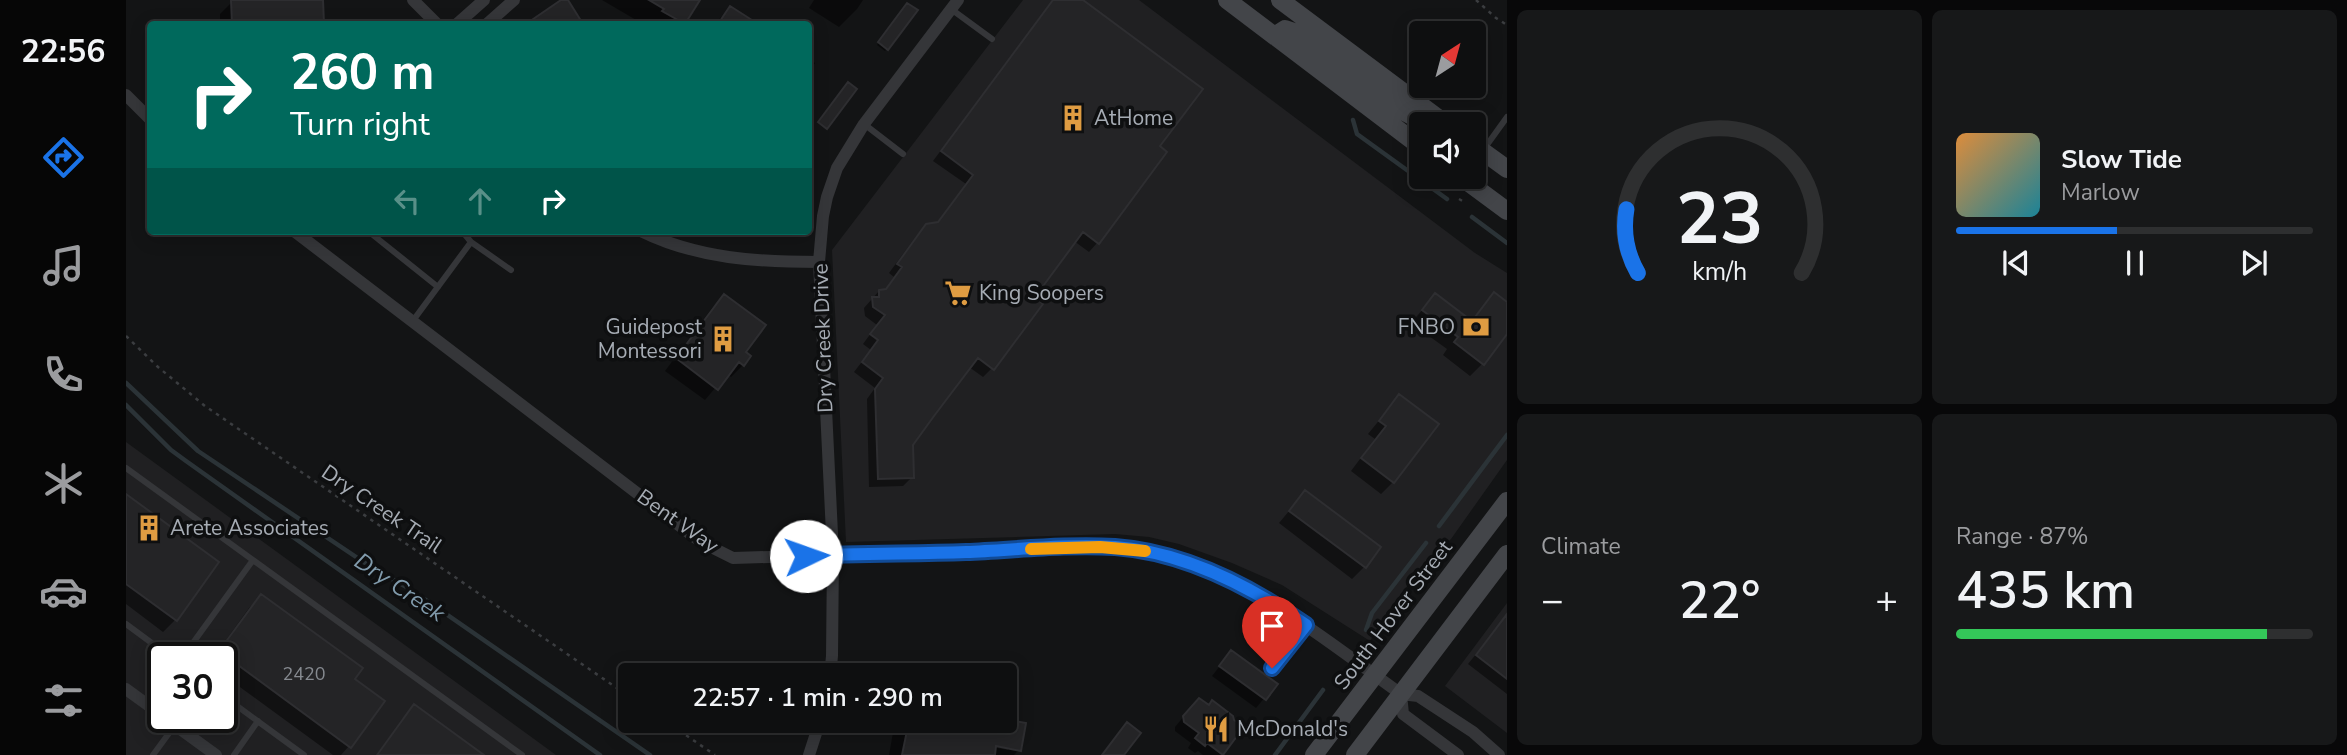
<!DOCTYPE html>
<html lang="en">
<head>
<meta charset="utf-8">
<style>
	:root { --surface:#0e0f10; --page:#171819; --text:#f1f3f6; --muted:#9b9c9f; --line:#2e2f30; --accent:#1a73e8 }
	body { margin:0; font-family:"Nunito Sans",sans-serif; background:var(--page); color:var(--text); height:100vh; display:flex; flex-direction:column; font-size:26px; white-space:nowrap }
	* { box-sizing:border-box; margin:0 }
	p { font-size:23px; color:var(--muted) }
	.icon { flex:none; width:38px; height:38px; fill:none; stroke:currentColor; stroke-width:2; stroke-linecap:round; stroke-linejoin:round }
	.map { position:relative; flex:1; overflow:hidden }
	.side { display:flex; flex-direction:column; gap:10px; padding:10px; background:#080809; width:840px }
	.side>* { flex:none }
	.guide { position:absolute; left:21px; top:21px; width:665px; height:214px; border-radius:7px; box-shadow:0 4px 18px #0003,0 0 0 2px var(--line); background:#00695c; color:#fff; overflow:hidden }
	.needle { width:46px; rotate:36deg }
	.tools { position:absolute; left:1283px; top:21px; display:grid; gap:14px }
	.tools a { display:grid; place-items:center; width:77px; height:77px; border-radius:7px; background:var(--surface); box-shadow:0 4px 18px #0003,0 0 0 2px var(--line); font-size:35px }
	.speed { position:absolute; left:21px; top:642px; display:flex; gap:14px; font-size:35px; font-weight:700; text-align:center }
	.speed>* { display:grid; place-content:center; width:91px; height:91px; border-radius:50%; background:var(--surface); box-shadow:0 4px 18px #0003,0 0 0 2px var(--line); line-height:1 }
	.speed .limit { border:4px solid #111; border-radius:10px; background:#fff; color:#111 }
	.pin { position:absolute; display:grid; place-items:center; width:60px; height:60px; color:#fff; margin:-72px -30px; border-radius:50% 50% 50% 0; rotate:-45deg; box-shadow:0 0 7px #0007 }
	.pin .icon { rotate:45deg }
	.me { position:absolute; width:77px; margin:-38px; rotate:87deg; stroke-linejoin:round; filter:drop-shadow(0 0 5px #0008) }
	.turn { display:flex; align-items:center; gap:24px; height:147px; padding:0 28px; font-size:32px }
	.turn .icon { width:91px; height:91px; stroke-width:2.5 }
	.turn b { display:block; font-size:49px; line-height:60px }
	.lanes { display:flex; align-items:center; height:66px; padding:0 28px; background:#0003; justify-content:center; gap:35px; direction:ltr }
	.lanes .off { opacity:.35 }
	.big { font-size:52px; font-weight:600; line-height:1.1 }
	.side .widget { flex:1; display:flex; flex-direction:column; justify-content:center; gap:10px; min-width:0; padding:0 24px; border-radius:10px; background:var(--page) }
	.side .dial { align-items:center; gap:0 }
	.dial svg { height:182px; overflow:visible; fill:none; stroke:var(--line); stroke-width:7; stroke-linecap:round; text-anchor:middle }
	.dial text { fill:var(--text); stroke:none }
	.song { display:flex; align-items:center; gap:21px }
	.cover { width:84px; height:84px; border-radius:10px; background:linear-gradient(135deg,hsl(30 70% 55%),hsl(190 70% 35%)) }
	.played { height:7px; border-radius:4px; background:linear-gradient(90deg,var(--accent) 45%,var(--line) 45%) }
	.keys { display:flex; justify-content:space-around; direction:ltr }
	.heat { display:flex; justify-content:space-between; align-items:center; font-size:38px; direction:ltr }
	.charge { height:10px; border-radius:5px; background:linear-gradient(90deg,#34c759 87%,var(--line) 0) }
	.side .tiles { flex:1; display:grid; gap:10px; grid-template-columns:repeat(2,1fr) }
	.trip { position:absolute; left:492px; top:663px; width:399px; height:70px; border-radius:7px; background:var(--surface); box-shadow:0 4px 18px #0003,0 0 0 2px var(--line); font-weight:600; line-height:70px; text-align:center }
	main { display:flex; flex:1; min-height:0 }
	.menu { display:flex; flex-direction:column; width:126px; justify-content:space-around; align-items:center; background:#060606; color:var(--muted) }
	.menu .icon { width:49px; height:49px }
	.menu .current { color:var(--accent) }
	.menu b { font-size:32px; color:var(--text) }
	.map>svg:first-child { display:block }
	.built { fill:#202022; fill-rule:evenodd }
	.shadow { fill:#0007; fill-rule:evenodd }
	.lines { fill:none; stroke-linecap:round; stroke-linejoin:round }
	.stream { stroke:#2b3337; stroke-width:4.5 }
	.building { fill:#242426; stroke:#2e2e31; stroke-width:2 }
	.path { stroke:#3b3d40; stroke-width:2.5; stroke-dasharray:3.5 5; stroke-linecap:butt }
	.service { stroke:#353639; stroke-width:6 }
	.minor { stroke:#353639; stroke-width:12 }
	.secondary { stroke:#434549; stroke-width:18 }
	.route-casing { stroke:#114b97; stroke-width:18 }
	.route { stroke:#1a73e8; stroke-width:12 }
	.slow { stroke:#f59e0b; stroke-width:12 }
	.labels { text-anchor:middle; stroke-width:7; stroke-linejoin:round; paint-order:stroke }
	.number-label { font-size:18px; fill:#868a90 }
	.poi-label { font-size:21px; fill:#a6acb4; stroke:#0e0f10; text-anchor:start }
	.street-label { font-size:21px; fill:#a6acb4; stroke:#0e0f10 }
	.water-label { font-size:23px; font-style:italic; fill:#819bac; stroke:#0e0f10 }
</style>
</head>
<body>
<main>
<nav class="menu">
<b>22:56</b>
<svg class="icon current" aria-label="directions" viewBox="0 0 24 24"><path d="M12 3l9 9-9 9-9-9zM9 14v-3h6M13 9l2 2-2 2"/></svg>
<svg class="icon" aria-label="music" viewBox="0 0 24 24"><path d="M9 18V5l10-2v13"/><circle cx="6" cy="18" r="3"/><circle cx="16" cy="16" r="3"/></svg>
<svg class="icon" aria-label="phone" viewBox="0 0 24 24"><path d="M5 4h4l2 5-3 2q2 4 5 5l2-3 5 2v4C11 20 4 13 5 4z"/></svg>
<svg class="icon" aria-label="climate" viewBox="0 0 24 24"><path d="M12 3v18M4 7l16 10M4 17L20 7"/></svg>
<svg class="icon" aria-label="car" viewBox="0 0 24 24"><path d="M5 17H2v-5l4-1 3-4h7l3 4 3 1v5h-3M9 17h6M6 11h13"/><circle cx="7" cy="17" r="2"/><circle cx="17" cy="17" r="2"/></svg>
<svg class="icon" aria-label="filters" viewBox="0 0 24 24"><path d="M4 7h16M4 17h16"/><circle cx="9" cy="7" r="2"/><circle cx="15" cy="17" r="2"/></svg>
</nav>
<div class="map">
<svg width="1381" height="755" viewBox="0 0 1381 755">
	<rect width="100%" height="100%" fill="#131415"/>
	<path class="built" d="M897,0H1013L1349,253L1381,273V460L1325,539L1299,563L1262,611L1244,641L1156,585L1106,563L1053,544L1023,537L989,534L720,542L706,250Z
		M0,442L430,755H0ZM37,658H96V718H37Z
		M1381,603V733L1319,686Z"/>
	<path class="shadow" d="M113,0H195L196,21L236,20V24H94V14L106,2Z
		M438,0H440L454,24H405Z
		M476,0H572L557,24H517Z
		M688,0H737L731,9L713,27L683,8Z
		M927,0H954L1031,147L1039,152L971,243L963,252L948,241L906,298L866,368L857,377L843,367L785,445L786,477L777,486L743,487L741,399L749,388L728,372L745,350L737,344L751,325L739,316L738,308L753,291H758L768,277L763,273L791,235L801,226L810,224L840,184L807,161Z
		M779,7L761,49L759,51L751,45Z
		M604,9L629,24H588Z
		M682,58L689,63L682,74Z
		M1309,295L1344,322L1368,295L1381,304V331L1356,364L1344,376L1317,355L1321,349L1285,323Z
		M598,296L617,352V365L605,377L601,374L579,400L539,371L586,308Z
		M1273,396L1267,482L1255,494L1225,471L1249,439L1242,434Z
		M1179,492L1238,567L1226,579L1153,523Z
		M0,497L49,620L37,632L0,604Z
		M135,596L223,746L215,755H207L96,674V658H87L123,608Z
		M1381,616V694L1342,664Z
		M1105,652L1150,684L1130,708L1086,676Z
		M794,665L842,676H783Z
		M288,707L355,755H250L276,719Z
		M1064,709L1108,731L1109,736L1094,755H1077L1072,751L1069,753L1062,748L1065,743L1049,731V727Z
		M769,721H878L893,750L888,755H763ZM862,743L882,747V750L861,746Z"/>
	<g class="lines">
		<path class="stream" d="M1227,120L1231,134L1321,199
			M1346,217L1381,243
			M0,383L72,451L248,569L284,589L524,755
			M0,405L45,450L60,461L474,755
			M1313,526L1381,435
			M1240,630L1246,613L1300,543
			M1149,755L1197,690"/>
	</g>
	<path class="building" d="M105,0H197L198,24H106Z
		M435,0H442L457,24H400Z
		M523,0H574L559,24L536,11L538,9Z
		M927,0H957L1077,89L1034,146L1041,152L973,244L957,232L909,297L917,304L868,370L852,358L808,416L787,445L788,478L752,479L749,389L757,378L736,362L752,340L744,334L759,315L747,307L746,297H753V290L760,289L776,267L771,264L800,224L812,222L847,175L815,151Z
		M781,3L792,10L762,50L752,42Z
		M604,6L632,24H592Z
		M722,82L731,89L701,129L692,122Z
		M1368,292L1381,302V334L1358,365L1328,342L1332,337L1296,310L1309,293L1346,321Z
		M598,294L640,325L620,352L625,356L618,366L613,362L592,390L550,358Z
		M1273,394L1313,424L1268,483L1235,458L1260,426L1253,421Z
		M1179,490L1255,547L1240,568L1163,511Z
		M0,494L93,562L51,621L0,584Z
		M135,594L237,668L229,679L259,701L225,748L93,651Z
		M1381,614V679L1350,655Z
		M1105,650L1152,684L1140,700L1093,666Z
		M793,663L830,670L829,676H791Z
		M1073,698L1083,705L1086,700L1107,716L1108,720L1115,725L1110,732L1111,736L1097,755L1081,743L1079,746L1069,738L1073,733L1058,722L1057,716Z
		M288,704L358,755H251Z
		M878,719L900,723L895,751L870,746L869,755H776L783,721H878Z
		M1001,722L1015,733L998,755H976Z"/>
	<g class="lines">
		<path class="path" d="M1350,0L1370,18L1381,25
			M1333,199L1340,203
			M0,336L32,367L79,406L504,697
			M539,721L589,755"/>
		<path class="service" d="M825,9L866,39
			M738,124L777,154
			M1358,149L1381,117
			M242,231L312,287
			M336,231L345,242L385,270
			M286,322L345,242
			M0,468L396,755
			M0,624L46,658
			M56,658L127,560
			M1146,668L1179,625
			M96,695L178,755
			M27,755L49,725
			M108,755L132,721"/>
		<path class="minor" d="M287,0L311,24
			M331,24L358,0
			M361,24L388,0
			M0,95L24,119
			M168,231L575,542L607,558L974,547C1092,550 1184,629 1275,694L1292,696L1347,732L1373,755
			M515,231C572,259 632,262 693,262
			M704,676L706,656L707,555L693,262L697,216L701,197L711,168L738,124L832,0
			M0,689L37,716
			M1275,694L1277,714L1332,755
			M39,718L90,755
			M683,755L694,721"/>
		<path class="secondary" d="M1101,0L1295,147
			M1154,0L1320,124
			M1148,36L1159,29L1168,32L1271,108L1301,124
			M1348,145L1381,169
			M1335,177L1381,211
			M1188,755L1381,501
			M1229,755L1381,554"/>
	</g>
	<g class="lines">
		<g class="route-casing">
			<path id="route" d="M680,556C734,553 787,554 840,552C889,550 940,544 989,547C1058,552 1124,586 1180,625L1146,668"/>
		</g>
		<use href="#route" class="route"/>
		<path class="slow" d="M905,549L974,547L1019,551"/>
	</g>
	<defs>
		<g id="building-bare" transform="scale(2.1)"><path d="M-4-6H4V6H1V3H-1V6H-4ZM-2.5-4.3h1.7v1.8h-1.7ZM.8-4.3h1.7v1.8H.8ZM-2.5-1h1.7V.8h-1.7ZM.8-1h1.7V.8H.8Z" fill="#df9c42" stroke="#0e0f10" stroke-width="2.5" paint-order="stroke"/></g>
		<g id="supermarket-bare" transform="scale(2.1)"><path d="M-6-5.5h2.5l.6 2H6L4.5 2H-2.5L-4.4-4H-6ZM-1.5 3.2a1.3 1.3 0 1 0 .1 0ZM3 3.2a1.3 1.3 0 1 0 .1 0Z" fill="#df9c42" stroke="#0e0f10" stroke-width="2.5" paint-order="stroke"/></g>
		<g id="bank-bare" transform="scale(2.1)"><path d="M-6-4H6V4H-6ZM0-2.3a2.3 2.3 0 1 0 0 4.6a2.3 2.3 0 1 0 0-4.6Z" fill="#df9c42" stroke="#0e0f10" stroke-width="2.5" paint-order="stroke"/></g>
		<g id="restaurant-bare" transform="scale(2.1)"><path d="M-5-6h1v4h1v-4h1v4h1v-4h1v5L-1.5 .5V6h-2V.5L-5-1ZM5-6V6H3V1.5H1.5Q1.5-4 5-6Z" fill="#df9c42" stroke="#0e0f10" stroke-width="2.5" paint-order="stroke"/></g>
	</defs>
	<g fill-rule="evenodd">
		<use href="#building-bare" x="947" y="118"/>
		<use href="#supermarket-bare" x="832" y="293"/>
		<use href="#bank-bare" x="1350" y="327"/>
		<use href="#building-bare" x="597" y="339"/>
		<use href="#building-bare" x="23" y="528"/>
		<use href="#restaurant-bare" x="1090" y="729"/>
	</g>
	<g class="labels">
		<g class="number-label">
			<text x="178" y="680">2420</text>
		</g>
		<g class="poi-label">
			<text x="968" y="125">AtHome</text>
			<text x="853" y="300">King Soopers</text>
			<text x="576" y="334" text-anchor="end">Guidepost<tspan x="576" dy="24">Montessori</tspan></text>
			<text x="1329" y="334" text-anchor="end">FNBO</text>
			<text x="44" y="535">Arete Associates</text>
			<text x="1111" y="736">McDonald's</text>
		</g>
		<g class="street-label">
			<text transform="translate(697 338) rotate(-92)" y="7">Dry Creek Drive</text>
			<text transform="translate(256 509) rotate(34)" y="7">Dry Creek Trail</text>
			<text transform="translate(552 521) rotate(35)" y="7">Bent Way</text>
			<text transform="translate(1267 615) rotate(-53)" y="7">South Hover Street</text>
		</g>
		<g class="water-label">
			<text transform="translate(274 587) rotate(34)" y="8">Dry Creek</text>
		</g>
	</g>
</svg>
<div class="tools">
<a><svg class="needle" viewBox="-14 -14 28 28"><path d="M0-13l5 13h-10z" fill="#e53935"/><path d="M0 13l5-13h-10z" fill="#9b9c9f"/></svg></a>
<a><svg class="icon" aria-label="sound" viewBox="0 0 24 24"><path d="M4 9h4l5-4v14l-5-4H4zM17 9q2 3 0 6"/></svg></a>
</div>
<div class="speed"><div class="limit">30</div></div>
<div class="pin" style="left:1146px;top:668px;background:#d93025"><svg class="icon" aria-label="arrive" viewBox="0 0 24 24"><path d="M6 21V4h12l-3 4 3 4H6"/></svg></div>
<svg class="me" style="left:680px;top:556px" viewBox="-20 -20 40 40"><circle r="19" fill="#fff"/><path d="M0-13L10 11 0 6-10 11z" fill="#1a73e8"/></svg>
<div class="trip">22:57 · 1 min · 290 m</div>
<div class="guide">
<div class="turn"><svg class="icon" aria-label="right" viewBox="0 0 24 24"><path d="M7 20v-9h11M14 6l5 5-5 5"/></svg><div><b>260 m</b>Turn right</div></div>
<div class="lanes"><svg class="icon off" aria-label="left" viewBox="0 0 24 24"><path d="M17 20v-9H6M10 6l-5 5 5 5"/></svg><svg class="icon off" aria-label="ahead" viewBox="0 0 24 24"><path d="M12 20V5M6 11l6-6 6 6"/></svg><svg class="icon" aria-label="right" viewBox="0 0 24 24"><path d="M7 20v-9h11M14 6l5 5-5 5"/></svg></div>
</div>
</div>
<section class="side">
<div class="tiles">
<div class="widget dial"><svg viewBox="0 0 100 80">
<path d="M14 69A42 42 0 1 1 86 69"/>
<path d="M14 69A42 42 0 0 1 9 41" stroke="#1a73e8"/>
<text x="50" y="56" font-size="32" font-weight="700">23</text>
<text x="50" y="72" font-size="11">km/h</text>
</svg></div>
<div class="widget">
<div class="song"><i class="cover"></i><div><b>Slow Tide</b><p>Marlow</p></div></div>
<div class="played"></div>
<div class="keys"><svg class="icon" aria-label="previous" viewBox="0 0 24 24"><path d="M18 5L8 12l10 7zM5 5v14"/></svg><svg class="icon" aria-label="pause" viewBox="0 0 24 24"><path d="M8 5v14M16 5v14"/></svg><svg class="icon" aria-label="next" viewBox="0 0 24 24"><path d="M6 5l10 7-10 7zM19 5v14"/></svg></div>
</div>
<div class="widget"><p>Climate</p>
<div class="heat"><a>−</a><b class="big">22°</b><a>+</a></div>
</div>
<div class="widget"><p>Range · 87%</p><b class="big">435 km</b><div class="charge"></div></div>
</div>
</section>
</main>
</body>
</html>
